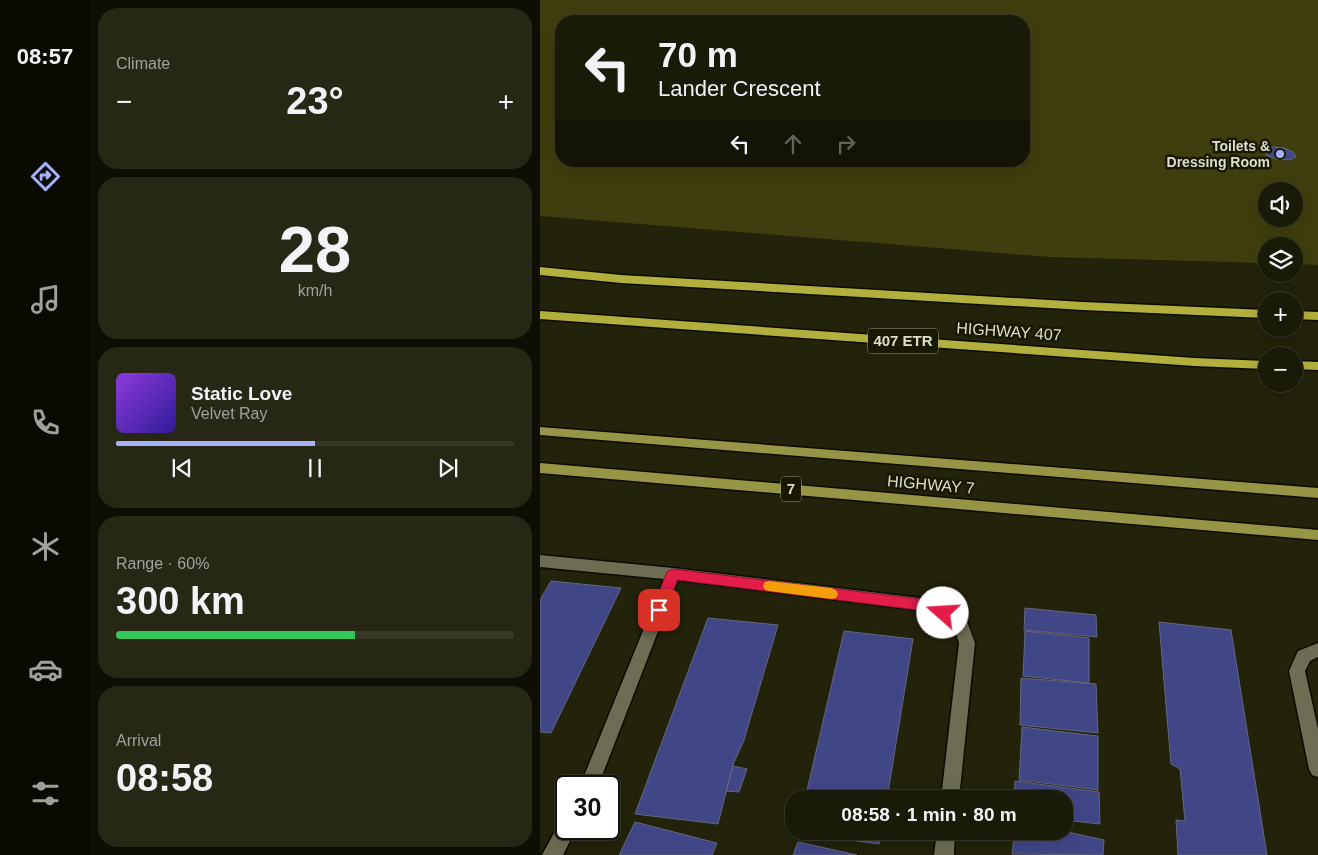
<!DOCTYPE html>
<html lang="en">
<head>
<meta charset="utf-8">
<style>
	:root { --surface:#1a1a08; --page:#272716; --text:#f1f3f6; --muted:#9fa19c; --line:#383829; --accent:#a6b1fc }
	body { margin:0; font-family:Arial,sans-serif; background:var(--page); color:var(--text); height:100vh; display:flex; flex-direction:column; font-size:19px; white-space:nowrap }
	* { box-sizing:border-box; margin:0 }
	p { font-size:16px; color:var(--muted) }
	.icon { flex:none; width:28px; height:28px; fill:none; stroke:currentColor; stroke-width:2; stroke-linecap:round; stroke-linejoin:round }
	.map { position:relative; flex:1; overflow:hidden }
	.side { display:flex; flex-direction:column; gap:8px; padding:8px; background:#0e0e04; width:450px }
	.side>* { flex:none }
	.hud { position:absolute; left:15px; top:15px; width:475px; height:152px; border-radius:20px; box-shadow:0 5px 20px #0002,0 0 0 1px var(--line); background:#1a1a08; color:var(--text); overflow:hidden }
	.fabs { position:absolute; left:718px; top:182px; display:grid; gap:10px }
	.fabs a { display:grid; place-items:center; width:45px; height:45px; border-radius:50%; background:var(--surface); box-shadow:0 5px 20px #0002,0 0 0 1px var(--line); font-size:25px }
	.speed { position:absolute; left:15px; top:775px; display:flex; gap:10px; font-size:25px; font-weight:700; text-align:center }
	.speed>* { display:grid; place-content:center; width:65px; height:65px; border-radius:50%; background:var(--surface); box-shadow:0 5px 20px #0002,0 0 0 1px var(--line); line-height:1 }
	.speed .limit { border:2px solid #111; border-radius:8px; background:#fff; color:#111 }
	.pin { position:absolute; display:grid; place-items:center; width:42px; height:42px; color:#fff; margin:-21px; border-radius:10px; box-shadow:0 2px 8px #0006 }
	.me { position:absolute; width:55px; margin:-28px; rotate:289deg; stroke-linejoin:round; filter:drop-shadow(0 0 4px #0008) }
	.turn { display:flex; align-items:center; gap:18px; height:105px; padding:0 20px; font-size:22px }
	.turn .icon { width:65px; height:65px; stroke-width:2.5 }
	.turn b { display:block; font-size:35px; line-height:42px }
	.lanes { display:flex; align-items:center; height:48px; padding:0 20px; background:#0003; justify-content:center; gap:25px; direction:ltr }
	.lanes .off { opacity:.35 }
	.big { font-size:38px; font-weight:600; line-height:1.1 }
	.side .card { flex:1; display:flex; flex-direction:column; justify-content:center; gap:8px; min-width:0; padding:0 18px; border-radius:20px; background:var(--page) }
	.side .dial { align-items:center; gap:0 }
	.dial b { font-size:65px; line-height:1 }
	.song { display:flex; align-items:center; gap:15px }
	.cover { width:60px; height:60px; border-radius:8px; background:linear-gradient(135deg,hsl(270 70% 55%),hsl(250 70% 35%)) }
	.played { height:5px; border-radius:2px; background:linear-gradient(90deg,var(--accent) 50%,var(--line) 50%) }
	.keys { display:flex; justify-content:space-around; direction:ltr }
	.heat { display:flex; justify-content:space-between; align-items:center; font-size:28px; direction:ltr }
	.charge { height:8px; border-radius:4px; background:linear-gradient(90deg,#34c759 60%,var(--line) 0) }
	.trip { position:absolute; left:245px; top:790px; width:288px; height:50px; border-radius:20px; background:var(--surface); box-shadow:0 5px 20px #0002,0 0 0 1px var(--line); font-weight:600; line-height:50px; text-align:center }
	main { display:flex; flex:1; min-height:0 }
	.tabs { display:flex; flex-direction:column; width:90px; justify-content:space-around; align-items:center; background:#0a0a03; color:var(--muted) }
	.tabs .icon { width:35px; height:35px }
	.tabs .selected { color:var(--accent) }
	.tabs b { font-size:22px; color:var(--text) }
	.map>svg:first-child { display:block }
	.green { fill:#3f3e0e; fill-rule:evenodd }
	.building { fill:#414687; stroke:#636780 }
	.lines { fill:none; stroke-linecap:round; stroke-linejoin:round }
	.minor-casing { stroke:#0c0b00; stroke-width:3 }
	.primary-casing { stroke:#0c0b00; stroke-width:3 }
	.motorway-casing { stroke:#0c0b00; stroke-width:3 }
	.minor { fill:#6d6d53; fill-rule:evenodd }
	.primary { fill:#969545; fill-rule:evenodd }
	.motorway { fill:#b2af3c; fill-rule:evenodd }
	.route { fill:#e11d48; stroke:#92132f }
	.slow { fill:#f59e0b }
	.poi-dot { fill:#a6b1fc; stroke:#191903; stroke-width:2 }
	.labels { text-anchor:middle; stroke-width:5; stroke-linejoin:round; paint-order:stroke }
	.far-poi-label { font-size:14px; font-weight:bold; fill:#deded0; stroke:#191903; text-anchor:end }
	.shield { fill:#191903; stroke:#a3a392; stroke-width:1 }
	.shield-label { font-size:15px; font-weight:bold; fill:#deded0 }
	.street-label { font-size:16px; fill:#deded0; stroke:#191903 }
</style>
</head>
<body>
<main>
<nav class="tabs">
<b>08:57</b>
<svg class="icon selected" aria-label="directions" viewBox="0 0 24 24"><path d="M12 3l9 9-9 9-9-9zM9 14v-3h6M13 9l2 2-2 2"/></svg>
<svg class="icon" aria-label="music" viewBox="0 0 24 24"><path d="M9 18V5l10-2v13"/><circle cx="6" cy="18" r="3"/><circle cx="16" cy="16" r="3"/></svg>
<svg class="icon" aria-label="phone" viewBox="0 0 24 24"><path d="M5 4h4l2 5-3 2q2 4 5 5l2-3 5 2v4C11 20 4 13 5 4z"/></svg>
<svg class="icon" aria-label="climate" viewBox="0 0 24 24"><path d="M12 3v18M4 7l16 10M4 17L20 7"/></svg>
<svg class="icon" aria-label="car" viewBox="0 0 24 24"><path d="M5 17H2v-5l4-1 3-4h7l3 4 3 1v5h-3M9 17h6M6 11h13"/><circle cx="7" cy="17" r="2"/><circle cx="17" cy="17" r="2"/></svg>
<svg class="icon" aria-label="filters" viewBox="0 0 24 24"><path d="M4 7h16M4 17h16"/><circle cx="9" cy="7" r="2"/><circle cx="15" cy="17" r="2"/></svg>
</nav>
<section class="side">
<div class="card"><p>Climate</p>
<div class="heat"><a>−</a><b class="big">23°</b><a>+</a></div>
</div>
<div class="card dial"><b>28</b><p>km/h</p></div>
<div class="card">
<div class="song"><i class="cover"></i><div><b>Static Love</b><p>Velvet Ray</p></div></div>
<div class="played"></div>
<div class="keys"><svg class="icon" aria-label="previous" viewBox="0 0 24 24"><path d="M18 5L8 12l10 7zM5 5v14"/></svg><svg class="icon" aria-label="pause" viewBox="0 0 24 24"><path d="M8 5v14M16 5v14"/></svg><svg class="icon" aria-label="next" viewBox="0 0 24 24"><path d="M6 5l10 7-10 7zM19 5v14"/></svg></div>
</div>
<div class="card"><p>Range · 60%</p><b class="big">300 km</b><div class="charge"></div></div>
<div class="card"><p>Arrival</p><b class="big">08:58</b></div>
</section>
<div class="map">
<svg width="778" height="855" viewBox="0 0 778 855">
	<rect width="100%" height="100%" fill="#23220a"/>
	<path class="green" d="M0,0H778V265L754,264V246H726V263L510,257L0,216ZM21,21H484V161H21ZM726,191H754V219H726Z"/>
	<path class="building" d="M732,147L744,148L753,152L756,157L749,160L736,159L726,155L725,150Z
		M11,581L81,588L11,733L0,732V600Z
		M485,608L556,615L557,637L484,630Z
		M168,618L238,625L204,740L193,765L178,824L95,814Z
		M619,622L691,630L727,855H638L636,820L645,821L640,769L631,764Z
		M304,631L373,639L347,799H265Z
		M485,631L549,638V683L483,676Z
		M481,678L556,684L558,733L480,725Z
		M482,727L558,736V790L479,780Z
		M193,766L207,769L199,792L186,791Z
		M475,781L559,792L560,824L524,820V799H474Z
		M95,822L177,843L172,855H79Z
		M257,831H341L339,844L259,833H256Z
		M475,831H523L564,840L563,855L472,854Z
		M258,842L317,855H253Z"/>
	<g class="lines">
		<g class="minor-casing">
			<path id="minor" d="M0,555L133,568L388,599L425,616L435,643L419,799H401L419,643L413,624L386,611L138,580L58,786H40L124,579L0,567Z
				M778,643V657L770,661L765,671L778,729V777L772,775L769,769L749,671L758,651Z
				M26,820V829H36L23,855H2L20,822Z
				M397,831H415L414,855H394Z"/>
		</g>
		<g class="primary-casing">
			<path id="primary" d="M0,427L778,488V498L0,435Z
				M0,463L778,530V540L0,473Z"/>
		</g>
		<g class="motorway-casing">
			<path id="motorway" d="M0,267L81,275L543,302L726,310V318L543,310L81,283L0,275Z
				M0,311L654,358L726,361V369L654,366L0,319Z
				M754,311L778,312V320L754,319Z
				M754,361L778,362V370L754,369Z"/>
		</g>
		<use href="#minor" class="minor"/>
		<use href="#primary" class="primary"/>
		<use href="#motorway" class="motorway"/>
	</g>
	<path class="route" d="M133,569L388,600L408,609L410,613L408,617L403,618L386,611L137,580L124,614L119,616L114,614L112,610L126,574L128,571Z"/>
	<path class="slow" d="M229,581L291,588L296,590L298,594L296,598L291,599L229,591L225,590L223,586L225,582Z"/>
	<circle class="poi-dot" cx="740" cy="154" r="5"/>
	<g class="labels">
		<g class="far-poi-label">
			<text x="730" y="151">Toilets &amp;<tspan x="730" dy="16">Dressing Room</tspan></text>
		</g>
		<g class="shield">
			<rect x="328" y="328.5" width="70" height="25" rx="4"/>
			<rect x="241" y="476.5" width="20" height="25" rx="4"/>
		</g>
		<g class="shield-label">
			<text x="363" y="346">407 ETR</text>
			<text x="251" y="494">7</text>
		</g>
		<g class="street-label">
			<text transform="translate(469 331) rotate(4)" y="6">HIGHWAY 407</text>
			<text transform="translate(391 484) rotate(5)" y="6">HIGHWAY 7</text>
		</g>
	</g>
</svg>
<div class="fabs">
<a><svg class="icon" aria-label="sound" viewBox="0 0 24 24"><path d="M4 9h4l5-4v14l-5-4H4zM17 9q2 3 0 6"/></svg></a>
<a><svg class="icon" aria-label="layers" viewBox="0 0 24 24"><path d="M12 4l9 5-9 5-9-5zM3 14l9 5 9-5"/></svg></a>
<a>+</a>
<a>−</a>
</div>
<div class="speed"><div class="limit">30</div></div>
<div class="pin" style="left:119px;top:610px;background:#d93025"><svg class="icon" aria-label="arrive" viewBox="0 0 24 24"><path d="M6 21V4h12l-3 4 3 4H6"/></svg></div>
<svg class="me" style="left:403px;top:613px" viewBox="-20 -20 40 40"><circle r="19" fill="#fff"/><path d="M0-13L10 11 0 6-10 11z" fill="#e11d48"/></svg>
<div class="trip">08:58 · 1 min · 80 m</div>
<div class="hud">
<div class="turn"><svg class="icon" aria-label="left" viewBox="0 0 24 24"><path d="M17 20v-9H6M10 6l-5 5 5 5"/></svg><div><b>70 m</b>Lander Crescent</div></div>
<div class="lanes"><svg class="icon" aria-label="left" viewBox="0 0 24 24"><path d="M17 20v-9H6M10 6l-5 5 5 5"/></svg><svg class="icon off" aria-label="ahead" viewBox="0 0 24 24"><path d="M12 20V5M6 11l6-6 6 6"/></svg><svg class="icon off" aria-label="right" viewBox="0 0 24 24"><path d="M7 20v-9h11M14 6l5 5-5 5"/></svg></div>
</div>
</div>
</main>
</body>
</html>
